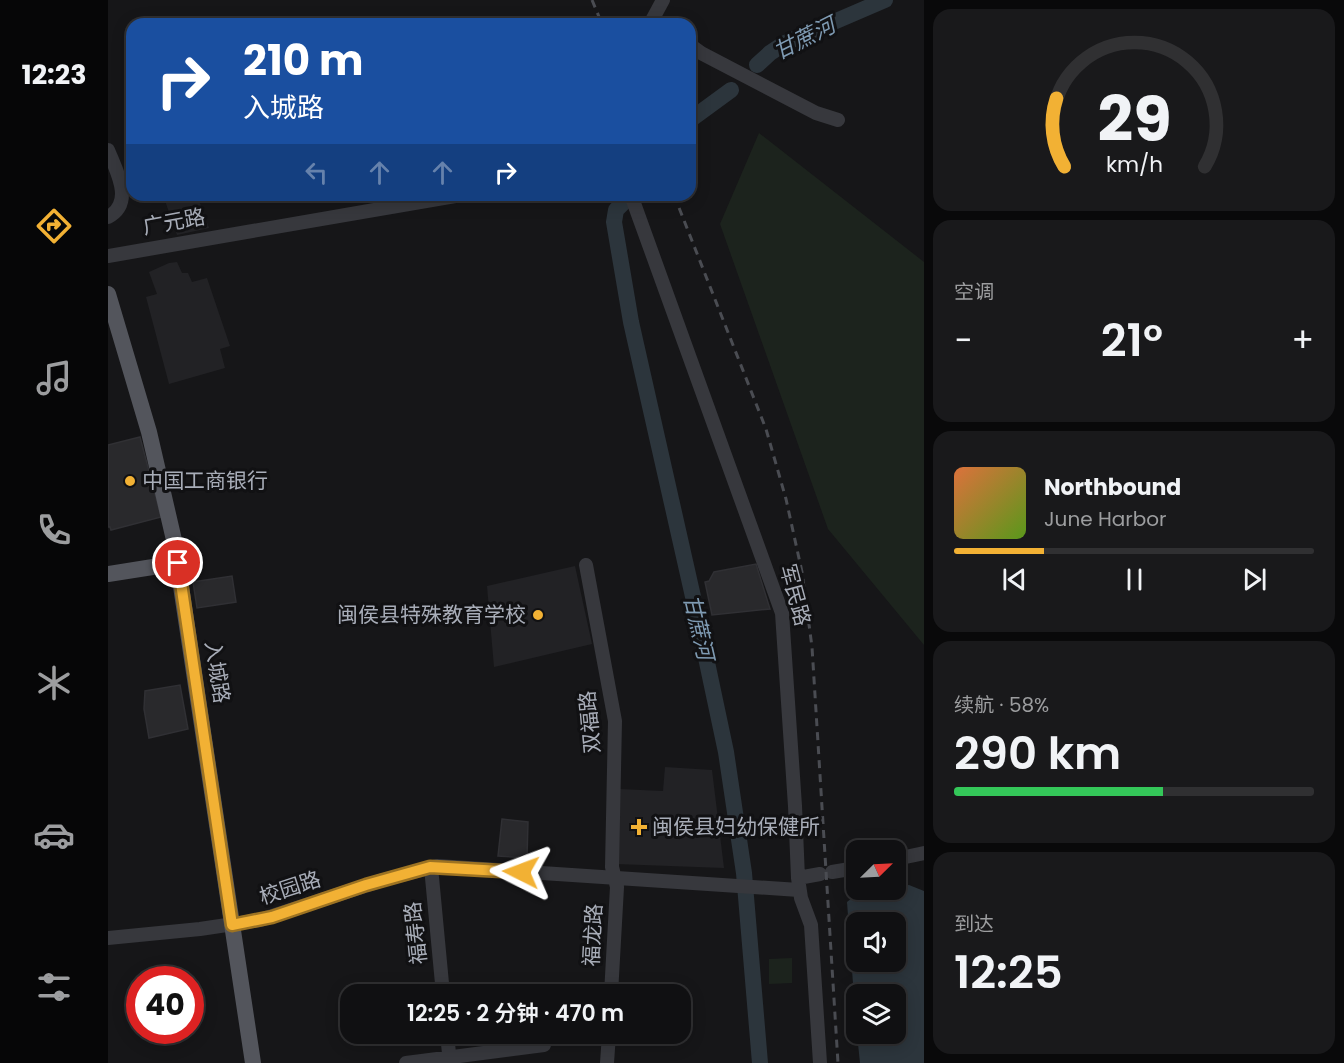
<!DOCTYPE html>
<html lang="zh">
<head>
<meta charset="utf-8">
<style>
	:root { --surface:#101012; --page:#19191b; --text:#f1f3f6; --muted:#9c9d9f; --line:#303032; --accent:#f2b134 }
	body { margin:0; font-family:Poppins,"Noto Sans SC",sans-serif; background:var(--page); color:var(--text); height:100vh; display:flex; flex-direction:column; font-size:22px; white-space:nowrap }
	* { box-sizing:border-box; margin:0 }
	p { font-size:20px; color:var(--muted) }
	.icon { flex:none; width:33px; height:33px; fill:none; stroke:currentColor; stroke-width:2; stroke-linecap:round; stroke-linejoin:round }
	.map { position:relative; flex:1; overflow:hidden }
	.side { display:flex; flex-direction:column; gap:9px; padding:9px; background:#09090a; width:420px }
	.side>* { flex:none }
	.top-card { position:absolute; left:18px; top:18px; width:570px; height:183px; border-radius:18px; box-shadow:0 3px 15px #0003,0 0 0 2px var(--line); background:#1a4fa0; color:#fff; overflow:hidden }
	.needle { width:39px; rotate:66deg }
	.tools { position:absolute; left:738px; top:840px; display:grid; gap:12px }
	.tools a { display:grid; place-items:center; width:60px; height:60px; border-radius:12px; background:var(--surface); box-shadow:0 3px 15px #0003,0 0 0 2px var(--line); font-size:30px }
	.speed { position:absolute; left:18px; top:966px; display:flex; gap:12px; font-size:30px; font-weight:700; text-align:center }
	.speed>* { display:grid; place-content:center; width:78px; height:78px; border-radius:50%; background:var(--surface); box-shadow:0 3px 15px #0003,0 0 0 2px var(--line); line-height:1 }
	.speed .limit { border:9px solid #d22; background:#fff; color:#111 }
	.pin { position:absolute; display:grid; place-items:center; width:51px; height:51px; color:#fff; margin:-26px; border:3px solid #fff; border-radius:50%; box-shadow:0 2px 6px #0007 }
	.me { position:absolute; width:66px; margin:-33px; rotate:273deg; stroke-linejoin:round; filter:drop-shadow(0 0 4px #0008) }
	.turn { display:flex; align-items:center; gap:21px; height:126px; padding:0 18px; font-size:27px }
	.turn .icon { width:78px; height:78px; stroke-width:2.5 }
	.turn b { display:block; font-size:42px; line-height:51px }
	.lanes { display:flex; align-items:center; height:57px; padding:0 18px; background:#0003; justify-content:center; gap:30px; direction:ltr }
	.lanes .off { opacity:.35 }
	.big { font-size:45px; font-weight:600; line-height:1.1 }
	.side .tile { flex:1; display:flex; flex-direction:column; justify-content:center; gap:9px; min-width:0; padding:0 21px; border-radius:18px; background:var(--page) }
	.side .dial { align-items:center; gap:0 }
	.dial svg { height:156px; overflow:visible; fill:none; stroke:var(--line); stroke-width:7; stroke-linecap:round; text-anchor:middle }
	.dial text { fill:var(--text); stroke:none }
	.song { display:flex; align-items:center; gap:18px }
	.cover { width:72px; height:72px; border-radius:9px; background:linear-gradient(135deg,hsl(20 70% 55%),hsl(90 70% 35%)) }
	.played { height:6px; border-radius:3px; background:linear-gradient(90deg,var(--accent) 25%,var(--line) 25%) }
	.keys { display:flex; justify-content:space-around; direction:ltr }
	.heat { display:flex; justify-content:space-between; align-items:center; font-size:33px; direction:ltr }
	.charge { height:9px; border-radius:4px; background:linear-gradient(90deg,#34c759 58%,var(--line) 0) }
	.trip { position:absolute; left:232px; top:984px; width:351px; height:60px; border-radius:18px; background:var(--surface); box-shadow:0 3px 15px #0003,0 0 0 2px var(--line); font-weight:600; line-height:60px; text-align:center }
	main { display:flex; flex:1; min-height:0 }
	.menu { display:flex; flex-direction:column; width:108px; justify-content:space-around; align-items:center; background:#060607; color:var(--muted) }
	.menu .icon { width:42px; height:42px }
	.menu .selected { color:var(--accent) }
	.menu b { font-size:27px; color:var(--text) }
	.map>svg:first-child { display:block }
	.built { fill:#222225 }
	.green { fill:#1c231d }
	.water { fill:#2c353c; fill-rule:evenodd }
	.lines { fill:none; stroke-linecap:round; stroke-linejoin:round }
	.river { stroke:#2c353c; stroke-width:16 }
	.building { fill:#29292c; stroke:#303034; stroke-width:1.5 }
	.minor { stroke:#37383d; stroke-width:14 }
	.major { stroke:#53555c; stroke-width:16 }
	.rail { stroke:#4a4c52; stroke-width:3; stroke-dasharray:8 6; stroke-linecap:butt }
	.route-casing { stroke:#9d7322; stroke-width:15 }
	.route { stroke:#f2b134; stroke-width:10 }
	.poi-dot { fill:#f2b134; stroke:#111113; stroke-width:2 }
	.labels { text-anchor:middle; stroke-width:6; stroke-linejoin:round; paint-order:stroke }
	.street-label { font-size:21px; fill:#a8adb8; stroke:#111113 }
	.poi-label { font-size:21px; fill:#a8adb8; stroke:#111113; text-anchor:start }
	.water-label { font-size:22px; font-style:italic; fill:#7f9bb3; stroke:#111113 }
</style>
</head>
<body>
<main>
<nav class="menu">
<b>12:23</b>
<svg class="icon selected" aria-label="directions" viewBox="0 0 24 24"><path d="M12 3l9 9-9 9-9-9zM9 14v-3h6M13 9l2 2-2 2"/></svg>
<svg class="icon" aria-label="music" viewBox="0 0 24 24"><path d="M9 18V5l10-2v13"/><circle cx="6" cy="18" r="3"/><circle cx="16" cy="16" r="3"/></svg>
<svg class="icon" aria-label="phone" viewBox="0 0 24 24"><path d="M5 4h4l2 5-3 2q2 4 5 5l2-3 5 2v4C11 20 4 13 5 4z"/></svg>
<svg class="icon" aria-label="climate" viewBox="0 0 24 24"><path d="M12 3v18M4 7l16 10M4 17L20 7"/></svg>
<svg class="icon" aria-label="car" viewBox="0 0 24 24"><path d="M5 17H2v-5l4-1 3-4h7l3 4 3 1v5h-3M9 17h6M6 11h13"/><circle cx="7" cy="17" r="2"/><circle cx="17" cy="17" r="2"/></svg>
<svg class="icon" aria-label="filters" viewBox="0 0 24 24"><path d="M4 7h16M4 17h16"/><circle cx="9" cy="7" r="2"/><circle cx="15" cy="17" r="2"/></svg>
</nav>
<div class="map">
<svg width="816" height="1063" viewBox="0 0 816 1063">
	<rect width="100%" height="100%" fill="#161618"/>
	<path class="built" d="M55,195H89L101,228L69,235Z
		M69,262L74,273H80L84,282L99,278L122,346L112,349L117,368L61,384L38,297L49,294L41,272L61,263Z
		M467,566L484,644L386,667L379,586Z
		M557,767L604,770L616,868L508,864L510,789L555,791Z"/>
	<path class="green" d="M651,133L816,262V645L720,529L612,224Z
		M684,958V983L661,984V959Z"/>
	<path class="water" d="M801,885L816,891V1063H752L749,1034H788V994H748V1024L739,902L754,890H788V886ZM748,922H788V962H748Z"/>
	<g class="lines">
		<path class="river" d="M649,65L662,53L677,43L777,0
			M582,120L623,90
			M518,200L508,210L506,222L523,322L586,601L618,752L636,873L652,1063"/>
	</g>
	<path class="building" d="M32,437L53,517L3,530L2,527H0V445Z
		M648,564L662,609L604,615L597,582L601,581L606,572Z
		M124,576L128,602L89,608L85,582Z
		M72,685L80,729L41,738L36,709L37,691Z
		M394,819L420,822L419,858L390,856Z"/>
	<g class="lines">
		<path class="minor" d="M542,24L555,0
			M582,45L593,53L708,113L730,120
			M0,150C8,170 27,203 0,217
			M523,195L674,613L687,806L690,878L693,898L703,925L712,1063
			M0,256L353,195
			M478,565L507,721L504,867L509,887L503,994
			M788,859L816,853
			M323,867L335,994
			M724,872L748,868
			M690,878L712,874
			M0,938L92,929L152,920L275,880L329,866L691,890
			M339,1034L342,1063
			M298,1063L436,1045
			M499,1063L501,1034"/>
		<path class="major" d="M0,294L41,432L66,540L145,1063
			M0,574L70,563"/>
		<path class="rail" d="M484,0L494,24
			M566,195L658,429L678,499L694,572L704,647L730,1063"/>
	</g>
	<g class="lines">
		<g class="route-casing">
			<path id="route" d="M70,563L124,925L164,917L258,885L322,867L413,872"/>
		</g>
		<use href="#route" class="route"/>
	</g>
	<g class="poi-dot">
		<circle cx="22" cy="481" r="6"/>
		<circle cx="430" cy="615" r="6"/>
		<path d="M528 818h6v6h6v6h-6v6h-6v-6h-6v-6h6z"/>
	</g>
	<g class="labels">
		<g class="street-label">
			<text transform="translate(66 222) rotate(-10)" y="7">广元路</text>
			<text transform="translate(687 595) rotate(75)" y="7">军民路</text>
			<text transform="translate(109 672) rotate(81)" y="7">入城路</text>
			<text transform="translate(482 722) rotate(-95)" y="7">双福路</text>
			<text transform="translate(182 888) rotate(-18)" y="7">校园路</text>
			<text transform="translate(308 933) rotate(-96)" y="7">福寿路</text>
			<text transform="translate(485 935) rotate(-87)" y="7">福龙路</text>
		</g>
		<g class="poi-label">
			<text x="34" y="488">中国工商银行</text>
			<text x="418" y="622" text-anchor="end">闽侯县特殊教育学校</text>
			<text x="544" y="834">闽侯县妇幼保健所</text>
		</g>
		<g class="water-label">
			<text transform="translate(696 38) rotate(-27)" y="8">甘蔗河</text>
			<text transform="translate(591 627) rotate(77)" y="8">甘蔗河</text>
		</g>
	</g>
</svg>
<div class="tools">
<a><svg class="needle" viewBox="-14 -14 28 28"><path d="M0-13l5 13h-10z" fill="#e53935"/><path d="M0 13l5-13h-10z" fill="#9c9d9f"/></svg></a>
<a><svg class="icon" aria-label="sound" viewBox="0 0 24 24"><path d="M4 9h4l5-4v14l-5-4H4zM17 9q2 3 0 6"/></svg></a>
<a><svg class="icon" aria-label="layers" viewBox="0 0 24 24"><path d="M12 4l9 5-9 5-9-5zM3 14l9 5 9-5"/></svg></a>
</div>
<div class="speed"><div class="limit">40</div></div>
<div class="pin" style="left:70px;top:563px;background:#d93025"><svg class="icon" aria-label="arrive" viewBox="0 0 24 24"><path d="M6 21V4h12l-3 4 3 4H6"/></svg></div>
<svg class="me" style="left:413px;top:872px" viewBox="-20 -20 40 40"><path d="M0-17L14 15 0 8-14 15z" fill="#f2b134" stroke="#fff" stroke-width="4"/></svg>
<div class="trip">12:25 · 2 分钟 · 470 m</div>
<div class="top-card">
<div class="turn"><svg class="icon" aria-label="right" viewBox="0 0 24 24"><path d="M7 20v-9h11M14 6l5 5-5 5"/></svg><div><b>210 m</b>入城路</div></div>
<div class="lanes"><svg class="icon off" aria-label="left" viewBox="0 0 24 24"><path d="M17 20v-9H6M10 6l-5 5 5 5"/></svg><svg class="icon off" aria-label="ahead" viewBox="0 0 24 24"><path d="M12 20V5M6 11l6-6 6 6"/></svg><svg class="icon off" aria-label="ahead" viewBox="0 0 24 24"><path d="M12 20V5M6 11l6-6 6 6"/></svg><svg class="icon" aria-label="right" viewBox="0 0 24 24"><path d="M7 20v-9h11M14 6l5 5-5 5"/></svg></div>
</div>
</div>
<section class="side">
<div class="tile dial"><svg viewBox="0 0 100 80">
<path d="M14 69A42 42 0 1 1 86 69"/>
<path d="M14 69A42 42 0 0 1 10 34" stroke="#f2b134"/>
<text x="50" y="56" font-size="32" font-weight="700">29</text>
<text x="50" y="72" font-size="11">km/h</text>
</svg></div>
<div class="tile"><p>空调</p>
<div class="heat"><a>−</a><b class="big">21°</b><a>+</a></div>
</div>
<div class="tile">
<div class="song"><i class="cover"></i><div><b>Northbound</b><p>June Harbor</p></div></div>
<div class="played"></div>
<div class="keys"><svg class="icon" aria-label="previous" viewBox="0 0 24 24"><path d="M18 5L8 12l10 7zM5 5v14"/></svg><svg class="icon" aria-label="pause" viewBox="0 0 24 24"><path d="M8 5v14M16 5v14"/></svg><svg class="icon" aria-label="next" viewBox="0 0 24 24"><path d="M6 5l10 7-10 7zM19 5v14"/></svg></div>
</div>
<div class="tile"><p>续航 · 58%</p><b class="big">290 km</b><div class="charge"></div></div>
<div class="tile"><p>到达</p><b class="big">12:25</b></div>
</section>
</main>
</body>
</html>
